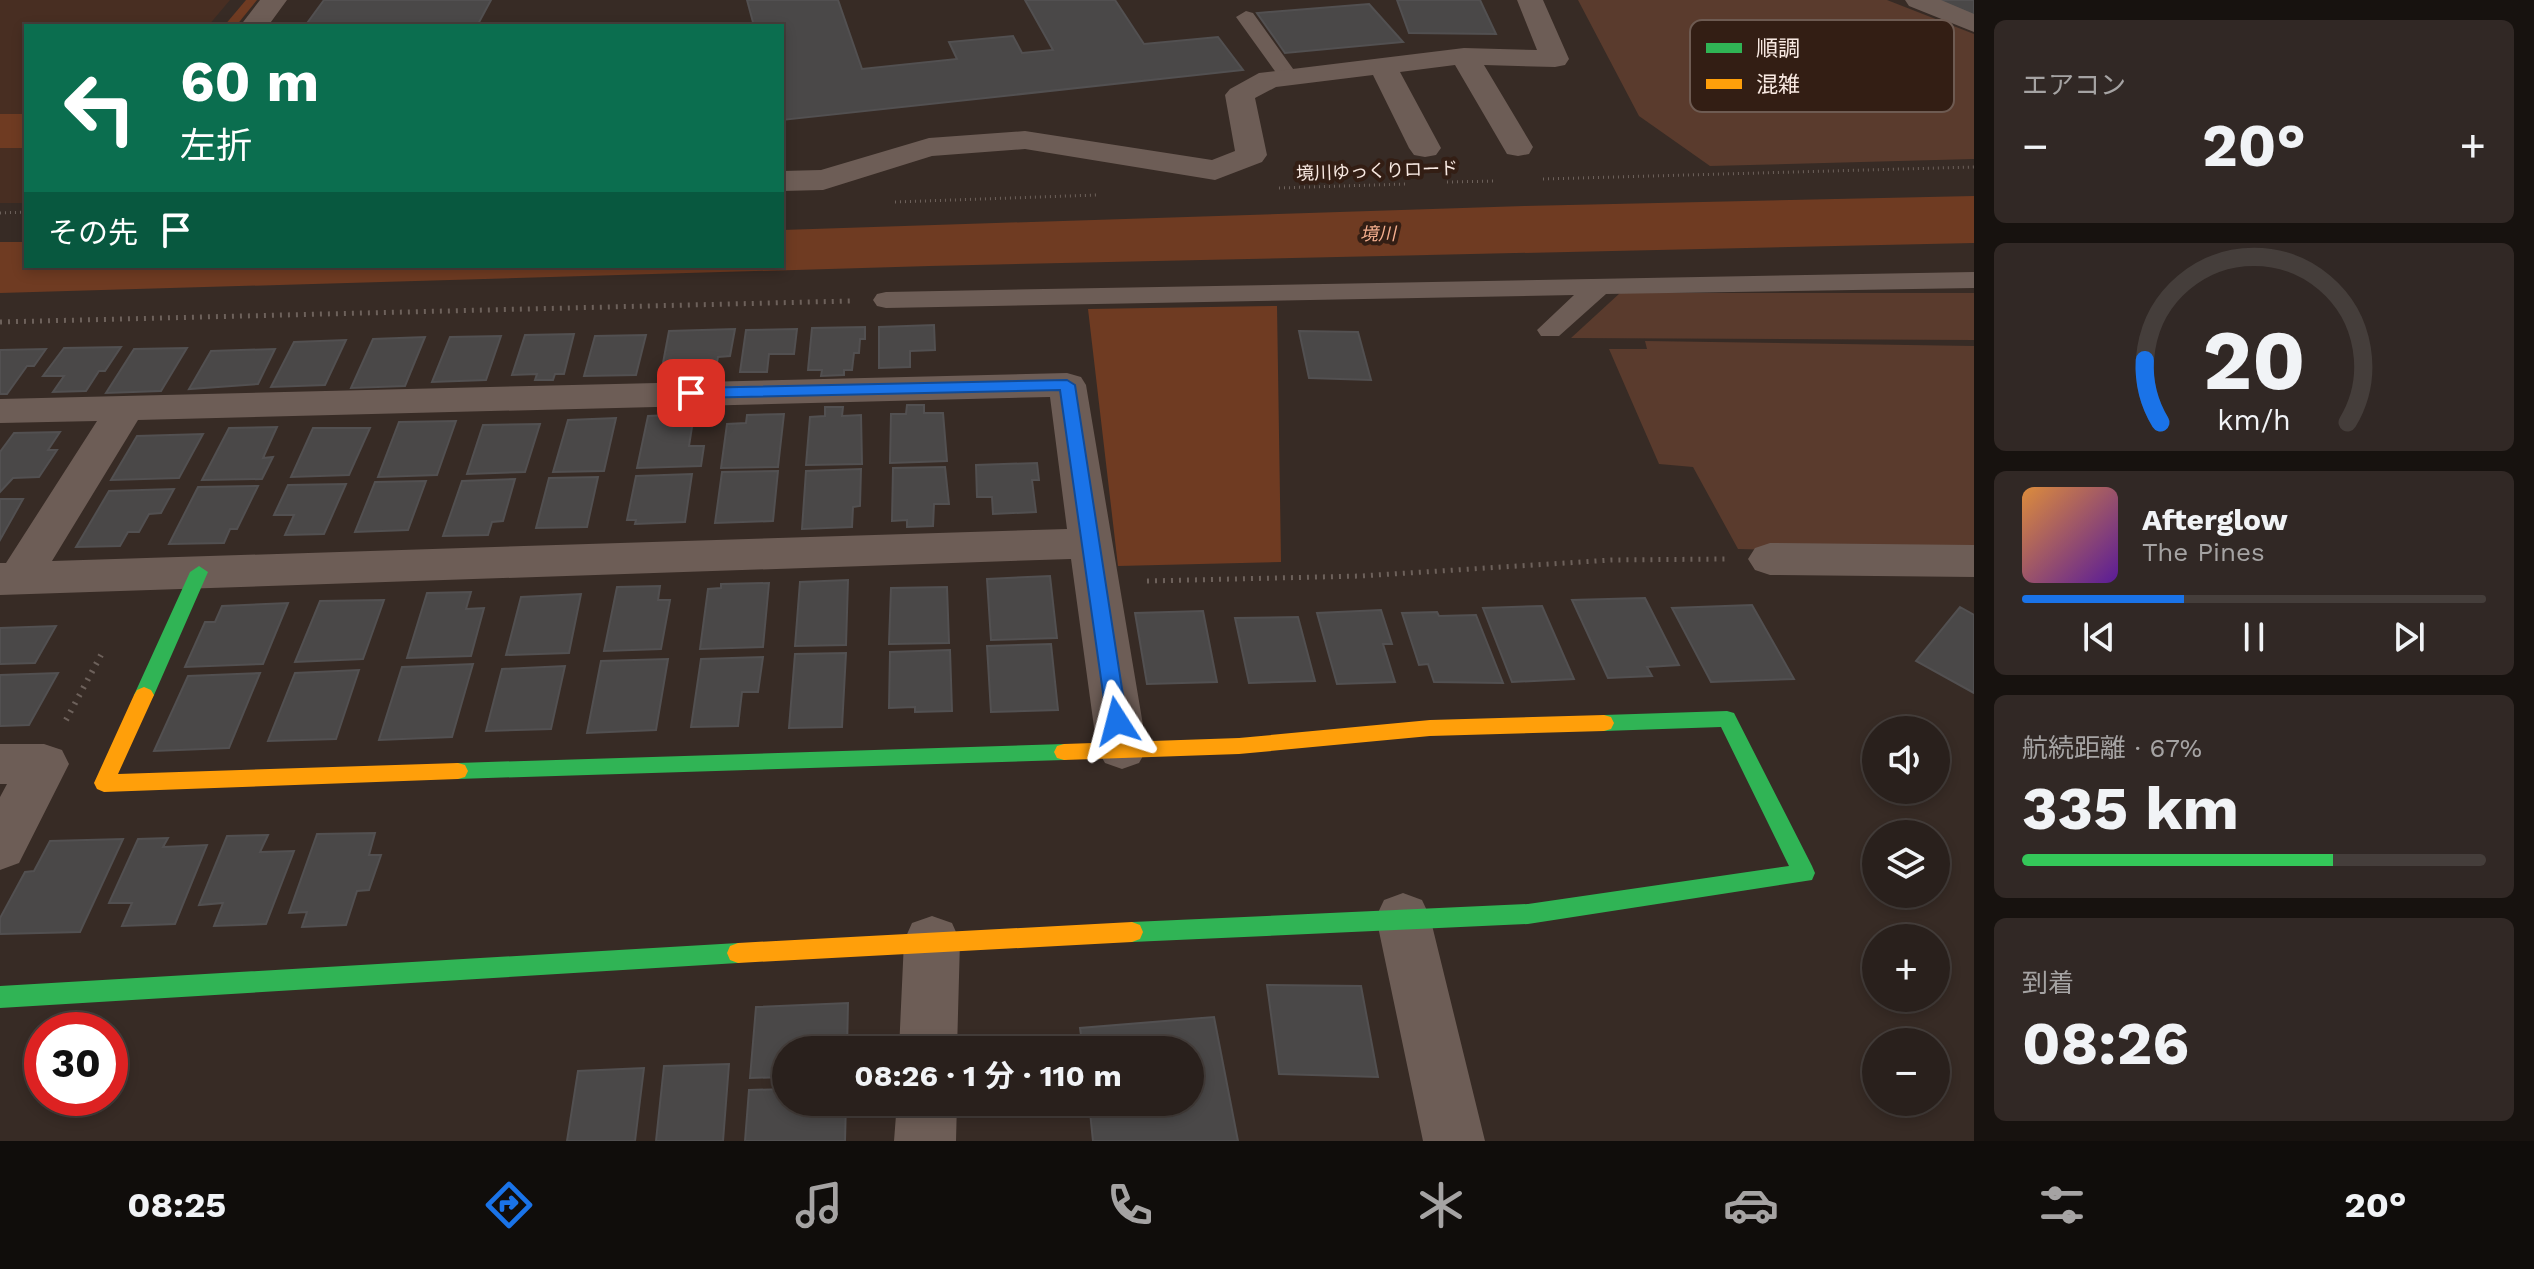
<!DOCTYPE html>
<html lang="ja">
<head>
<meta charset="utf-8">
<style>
	:root { --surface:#29201c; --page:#312825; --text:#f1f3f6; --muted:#a5a3a3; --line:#453e3b; --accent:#1a73e8 }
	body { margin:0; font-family:"Work Sans","Noto Sans JP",sans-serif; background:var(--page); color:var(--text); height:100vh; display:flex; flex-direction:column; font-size:30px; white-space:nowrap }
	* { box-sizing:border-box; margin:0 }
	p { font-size:26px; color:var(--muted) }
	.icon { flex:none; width:44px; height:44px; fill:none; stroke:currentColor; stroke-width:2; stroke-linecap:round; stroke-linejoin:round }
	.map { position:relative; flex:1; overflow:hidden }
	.side { display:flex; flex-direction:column; gap:20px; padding:20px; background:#17120f; width:560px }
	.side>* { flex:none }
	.top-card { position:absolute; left:24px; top:24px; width:760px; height:244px; border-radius:0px; box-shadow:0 4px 12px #0003,0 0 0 2px var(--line); background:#0b6e4f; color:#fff; overflow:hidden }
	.buttons { position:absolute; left:1862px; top:716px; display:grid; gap:16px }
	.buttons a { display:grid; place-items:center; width:88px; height:88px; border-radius:50%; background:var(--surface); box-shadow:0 4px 12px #0003,0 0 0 2px var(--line); font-size:40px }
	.speed { position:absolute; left:24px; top:1012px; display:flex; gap:16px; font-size:40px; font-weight:700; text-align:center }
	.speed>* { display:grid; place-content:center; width:104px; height:104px; border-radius:50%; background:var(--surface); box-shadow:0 4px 12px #0003,0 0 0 2px var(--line); line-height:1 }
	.speed .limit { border:12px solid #d22; background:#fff; color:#111 }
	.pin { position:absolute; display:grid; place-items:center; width:68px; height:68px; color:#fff; margin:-34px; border-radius:16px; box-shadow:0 4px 12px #0006 }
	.me { position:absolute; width:88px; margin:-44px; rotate:351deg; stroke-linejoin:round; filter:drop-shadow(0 0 6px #0008) }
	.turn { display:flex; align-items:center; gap:28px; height:168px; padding:0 24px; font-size:36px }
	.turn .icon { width:104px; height:104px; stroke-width:2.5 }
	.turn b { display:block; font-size:56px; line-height:68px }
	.then { display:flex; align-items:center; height:76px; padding:0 24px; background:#0003; gap:16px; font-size:30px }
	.big { font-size:60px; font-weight:700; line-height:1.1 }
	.side .tile { flex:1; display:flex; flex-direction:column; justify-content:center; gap:12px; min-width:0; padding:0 28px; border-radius:12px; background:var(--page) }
	.side .dial { align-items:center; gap:0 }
	.dial svg { height:208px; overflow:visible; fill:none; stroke:var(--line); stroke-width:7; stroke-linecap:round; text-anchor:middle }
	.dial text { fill:var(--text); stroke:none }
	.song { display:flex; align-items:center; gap:24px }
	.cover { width:96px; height:96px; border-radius:12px; background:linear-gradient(135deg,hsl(30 70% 55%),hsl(270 70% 35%)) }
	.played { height:8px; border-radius:4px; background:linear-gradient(90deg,var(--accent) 35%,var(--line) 35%) }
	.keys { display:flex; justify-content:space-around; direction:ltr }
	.heat { display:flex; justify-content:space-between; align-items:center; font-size:44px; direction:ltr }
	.charge { height:12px; border-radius:6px; background:linear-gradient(90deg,#34c759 67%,var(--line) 0) }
	.trip { position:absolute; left:772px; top:1036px; width:432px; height:80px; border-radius:40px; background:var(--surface); box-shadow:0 4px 12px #0003,0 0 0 2px var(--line); font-weight:700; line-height:80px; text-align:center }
	.menu { display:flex; height:128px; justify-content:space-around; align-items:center; background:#100d0b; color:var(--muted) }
	.menu .icon { width:56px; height:56px }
	.menu .on { color:var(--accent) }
	.menu b { font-size:36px; color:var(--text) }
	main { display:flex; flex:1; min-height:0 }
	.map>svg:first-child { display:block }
	.built { fill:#482e22 }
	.green { fill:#5a3b2d }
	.water { fill:#6f3b22 }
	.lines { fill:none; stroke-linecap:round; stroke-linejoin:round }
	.stream { fill:#6f3b22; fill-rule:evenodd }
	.building { fill:#4a4848; stroke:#525051; stroke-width:2 }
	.path-far2 { stroke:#6d615b; stroke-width:3; stroke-dasharray:1 4; stroke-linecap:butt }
	.path-far1 { stroke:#6d615b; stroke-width:5; stroke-dasharray:2 6; stroke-linecap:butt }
	.path { stroke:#6d615b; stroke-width:6; stroke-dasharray:2 7; stroke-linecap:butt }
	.lane { fill:#6d5d56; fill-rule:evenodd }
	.street { fill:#6d5d56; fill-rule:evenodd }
	.fast { fill:#30b455; fill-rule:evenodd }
	.slow { fill:#ff9f0a; fill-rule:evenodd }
	.route { fill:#1a73e8; stroke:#114b97; stroke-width:2 }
	.labels { text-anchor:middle; stroke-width:8; stroke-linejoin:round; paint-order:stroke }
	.far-street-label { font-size:18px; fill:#f8e9e2; stroke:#331e14 }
	.far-water-label { font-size:18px; font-style:italic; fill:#f5af8f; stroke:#331e14 }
	.key { fill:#331e14; stroke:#6e5b52; stroke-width:2 }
	.key-label { font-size:22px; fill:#f8e9e2 }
</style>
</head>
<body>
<main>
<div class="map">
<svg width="1974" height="1141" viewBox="0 0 1974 1141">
	<rect width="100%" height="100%" fill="#372b25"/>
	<path class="built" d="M0,0H230L208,26H26V203H0Z"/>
	<path class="green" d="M1578,0H1887L1974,34V159L1710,166L1639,116Z
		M1620,293H1974V340L1571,338Z
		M1645,341L1974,346V555L1738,549L1693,467L1659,464L1609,349H1647Z"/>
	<path class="water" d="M0,114H26V148H0Z
		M1974,196V243L930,266L0,293V242H26V266H782V230L1524,206Z
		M1277,306L1281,562L1118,566L1088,309Z"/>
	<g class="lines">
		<path class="stream" d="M246,0H257L236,26H224Z"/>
	</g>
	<path class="building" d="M324,0H491L477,26H305Z
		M747,0H838L862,69L957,59L949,42L1013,36L1022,53L1053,50L1025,0H1115L1144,44L1218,37L1243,70L782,120V26H754Z
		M1397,0H1480L1496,34L1409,33Z
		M1937,0H1974V15Z
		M1369,4L1403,42L1285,53L1257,13Z
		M934,325L935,350L910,351V367L879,368V327Z
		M865,327V339H860L859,353H854L852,370H844V375L821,376L822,370H808L812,328Z
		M735,329L730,356L718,357L714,377L660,379L669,331Z
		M797,329L794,354H769L767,372H740L746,330Z
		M1299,331L1358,332L1371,380L1309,378Z
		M574,334L564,374H555L553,380H535L537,374L512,375L525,335Z
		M646,335L636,375L584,376L595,336Z
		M501,336L486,380L432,382L450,337Z
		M425,337L405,386L351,388L373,339Z
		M346,340L325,385L271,387L294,342Z
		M121,347L105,371H99L86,391L53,392L64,376H43L64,348Z
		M187,348L161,391L106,393L134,349Z
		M46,349L34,366H27L7,394H0V350Z
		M275,349L258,384L189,389L211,351Z
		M907,405H924V413H943L947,461L890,463L891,414H906Z
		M825,407H843L842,416L861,415L862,464L806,465L810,417L825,416Z
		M694,414L689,446H704L701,466L637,468L648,416Z
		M784,414L778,467L721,468L727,424L746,423L747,415Z
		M616,418L604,471L553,472L568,420Z
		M456,421L437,475L378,477L399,422Z
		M540,424L525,472L467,474L483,425Z
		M277,427L263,458L273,457L262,479L202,480L229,428Z
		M313,428H370L349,475L291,477Z
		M60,432L48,450H57L39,477L13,478L0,492V452L14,433Z
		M203,434L179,478L111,480L137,436Z
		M1037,463L1039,480H1032L1036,512L993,514L992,497H977L976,465Z
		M945,467L949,504H934L933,526L907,527V520L892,521L893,468Z
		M861,469L860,506L853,507L852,527L802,529L806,471Z
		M778,471L773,521L715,523L722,472Z
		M692,474L685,522L635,524L636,520H627L636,476Z
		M598,477L587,527L536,528L549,478Z
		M515,479L503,521L492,522L488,535L443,536L462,481Z
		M426,481L408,530L355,532L375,482Z
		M346,484L324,534L285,535L294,515H274L288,485Z
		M258,486L237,529H230L224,543L169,544L198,487Z
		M174,489L161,513L149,514L139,532H128L120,546L76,547L109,491Z
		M0,499H23L0,540Z
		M1050,576L1057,638L991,640L987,579Z
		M848,580L846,645L795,646L800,582Z
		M769,583L763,647L700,649L708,589L721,588V584Z
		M660,586L658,600H670L661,649L604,651L617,587Z
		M947,587L949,643L889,644L891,588Z
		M471,592L466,609L484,608L471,656L407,658L427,593Z
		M581,594L569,653L506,655L521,597Z
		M1645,598L1679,665L1647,667L1652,676L1608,678L1572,600Z
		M384,600L363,659L295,662L320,601Z
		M288,603L263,664L185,667L205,622H215L222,606Z
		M1752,605L1794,679L1711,682L1672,608Z
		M1542,606L1574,679L1512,682L1483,608Z
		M1960,607L1974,615V693L1916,661Z
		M1381,610L1392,644H1383L1395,682L1337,684L1317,613Z
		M1203,611L1217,682L1147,684L1135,613Z
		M1437,612L1439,616L1476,615L1503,683L1434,682L1428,664L1419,665L1402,613Z
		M1298,617L1315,681L1249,683L1235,618Z
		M56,626L35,663L0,664V628Z
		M1051,644L1058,710L991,712L987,646Z
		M950,650L952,711L915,712V707L889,708L890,652Z
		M846,653L842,727L789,728L795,654Z
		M763,657L758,692H742L738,726L691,727L701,659Z
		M668,659L656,730L587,733L601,661Z
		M473,664L452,737L379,740L402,667Z
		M565,666L551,729L486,731L502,669Z
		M359,670L336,739L268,741L295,673Z
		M58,673L29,725L0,726V675Z
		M260,673L229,748L154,751L188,676Z
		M375,833L369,855H381L369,890L357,891L346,925L302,927L307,912L289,913L317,834Z
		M268,835L260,852L294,851L266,924L214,926L223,903L199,905L227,836Z
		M168,838L163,847L207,845L175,924L122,926L132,903H109L138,839Z
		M123,839L80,932L0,934V918L25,872L34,871L50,841Z
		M1267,985L1361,986L1378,1077L1279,1074Z
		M848,1003L847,1050H786V1077L750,1078L756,1007Z
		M1214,1017L1238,1141H1093L1089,1102H1190V1050H1083L1080,1028Z
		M729,1064L723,1141H656L664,1066Z
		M644,1068L635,1141H567L578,1071Z
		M786,1089V1102H846L845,1141H745L749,1090Z"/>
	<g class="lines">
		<path class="path-far2" d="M1543,179L1974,167
			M1447,182L1497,181
			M1279,188L1405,184
			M895,202L1097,195
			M0,213L26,212"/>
		<path class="path-far1" d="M0,322L851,301
			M1147,581L1361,576L1612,560L1725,559"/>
		<path class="path" d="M66,720L101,655"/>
		<path class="lane" d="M1246,11L1253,13L1296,73L1299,77L1296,81H1282L1236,17Z
			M1974,272V288L1606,294L1559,336H1541L1537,330L1574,295L886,308L877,306L873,300L877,294L886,292Z"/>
		<path class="street" d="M260,0H287L268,26H240Z
			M1517,0H1543L1569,59L1565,65L1555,67L1484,65L1533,147L1529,154L1518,156L1507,154L1455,65L1400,72L1441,148L1436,155L1425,157L1414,155L1409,148L1373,75L1276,87L1255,98L1267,155L1262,162L1215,180L1025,149L932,156L823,190L782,191V171L821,170L929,138L1025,131L1212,160L1235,151L1225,95L1230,89L1259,73L1464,48L1537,50Z
			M1905,0H1941L1974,14V32L1909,6Z
			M1067,373L1081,377L1086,385L1147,749L1139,763L1122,769L1105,763L1097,749L1071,559L0,595V563H6L97,421L0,423V399ZM1050,397L1067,529L52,561L138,420Z
			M1770,543L1974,545V577L1770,575L1755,570L1748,559L1755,548Z
			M0,744H44L62,750L69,764L19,863L0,870V797L7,784H0Z
			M1403,893L1422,900L1430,917L1485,1141H1423L1376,917L1384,900Z
			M932,916L952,923L960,941L957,1050H899L904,941L912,923Z
			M897,1102H957L956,1141H894Z"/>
		<path class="fast" d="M199,566L208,572L154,695L151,700H137L134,695L190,572Z
			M1727,711L1734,713L1812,866L1815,873L1812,880L1528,924L1132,942L1124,939L1121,932L1124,925L1132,922L1528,904L1789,866L1721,727L1604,731L1597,729L1594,723L1597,717L1604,715Z
			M1064,744L1071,746L1074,752L1071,758L1064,760L458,779L451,777L448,771L451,765L458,763Z
			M738,943L746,946L749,953L746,960L738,963L0,1008V986Z"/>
		<path class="slow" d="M144,687L151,690L154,695L118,774L458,763L465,765L468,771L465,777L458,779L104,792L97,789L94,783L134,695L137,690Z
			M1604,715L1611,717L1614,723L1611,729L1604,731L1430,736L1239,754L1064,760L1057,758L1054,752L1057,746L1064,744L1239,738L1430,720Z
			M1132,922L1140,925L1143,932L1140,939L1132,942L738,963L730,960L727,953L730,946L738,943Z"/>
	</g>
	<path class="route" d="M1067,380L1075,385L1127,721L1125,727H1110L1107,721L1060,390L691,398L683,393L691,388Z"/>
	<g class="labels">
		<g class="far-street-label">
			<text transform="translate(1377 171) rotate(-2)" y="6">境川ゆっくりロード</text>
		</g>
		<g class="far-water-label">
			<text transform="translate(1378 234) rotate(-1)" y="6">境川</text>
		</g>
	</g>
	<rect x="1690" y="20" width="264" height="92" rx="12" class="key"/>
	<rect x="1706" y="43" width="36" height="10" fill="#30b455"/>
	<rect x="1706" y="79" width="36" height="10" fill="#ff9f0a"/>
	<g class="key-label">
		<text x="1756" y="56">順調</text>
		<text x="1756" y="92">混雑</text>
	</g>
</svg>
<div class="buttons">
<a><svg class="icon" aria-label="sound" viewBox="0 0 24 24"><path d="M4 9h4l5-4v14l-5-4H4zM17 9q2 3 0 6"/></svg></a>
<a><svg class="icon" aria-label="layers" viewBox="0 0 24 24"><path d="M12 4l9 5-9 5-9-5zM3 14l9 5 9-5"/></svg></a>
<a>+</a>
<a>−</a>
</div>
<div class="speed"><div class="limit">30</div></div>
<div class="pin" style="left:691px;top:393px;background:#d93025"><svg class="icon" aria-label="arrive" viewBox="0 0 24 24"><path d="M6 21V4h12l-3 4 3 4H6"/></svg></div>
<svg class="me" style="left:1117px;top:721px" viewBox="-20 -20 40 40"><path d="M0-17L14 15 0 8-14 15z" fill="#1a73e8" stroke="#fff" stroke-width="4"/></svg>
<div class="trip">08:26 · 1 分 · 110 m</div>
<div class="top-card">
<div class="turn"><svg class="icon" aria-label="left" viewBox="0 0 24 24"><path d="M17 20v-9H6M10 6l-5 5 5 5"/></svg><div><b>60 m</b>左折</div></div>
<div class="then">その先<svg class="icon" aria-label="arrive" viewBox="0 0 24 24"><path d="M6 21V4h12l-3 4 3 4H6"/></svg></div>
</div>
</div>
<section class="side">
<div class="tile"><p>エアコン</p>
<div class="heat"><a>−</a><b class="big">20°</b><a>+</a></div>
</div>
<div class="tile dial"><svg viewBox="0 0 100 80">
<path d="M14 69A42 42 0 1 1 86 69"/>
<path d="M14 69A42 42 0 0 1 8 45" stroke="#1a73e8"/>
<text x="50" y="56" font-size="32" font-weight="700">20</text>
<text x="50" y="72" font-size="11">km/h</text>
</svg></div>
<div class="tile">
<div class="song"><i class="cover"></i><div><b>Afterglow</b><p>The Pines</p></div></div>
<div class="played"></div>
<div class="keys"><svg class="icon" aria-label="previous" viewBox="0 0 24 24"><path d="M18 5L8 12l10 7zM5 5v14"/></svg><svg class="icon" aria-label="pause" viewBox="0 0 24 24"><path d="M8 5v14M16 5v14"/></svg><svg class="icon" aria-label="next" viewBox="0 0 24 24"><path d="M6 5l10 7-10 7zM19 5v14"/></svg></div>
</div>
<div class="tile"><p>航続距離 · 67%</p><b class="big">335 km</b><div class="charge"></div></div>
<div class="tile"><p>到着</p><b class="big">08:26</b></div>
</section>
</main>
<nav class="menu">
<b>08:25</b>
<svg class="icon on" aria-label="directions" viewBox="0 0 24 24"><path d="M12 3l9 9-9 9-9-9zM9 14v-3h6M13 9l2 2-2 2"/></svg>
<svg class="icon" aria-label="music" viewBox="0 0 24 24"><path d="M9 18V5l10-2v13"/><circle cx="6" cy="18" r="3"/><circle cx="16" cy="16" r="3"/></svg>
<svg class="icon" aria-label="phone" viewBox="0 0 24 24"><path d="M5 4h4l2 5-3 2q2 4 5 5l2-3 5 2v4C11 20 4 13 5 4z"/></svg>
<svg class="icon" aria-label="climate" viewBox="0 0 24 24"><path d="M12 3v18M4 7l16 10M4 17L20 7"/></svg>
<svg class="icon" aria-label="car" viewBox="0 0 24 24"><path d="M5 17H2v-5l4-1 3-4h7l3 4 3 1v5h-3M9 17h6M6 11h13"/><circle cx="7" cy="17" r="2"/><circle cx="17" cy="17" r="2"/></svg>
<svg class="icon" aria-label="filters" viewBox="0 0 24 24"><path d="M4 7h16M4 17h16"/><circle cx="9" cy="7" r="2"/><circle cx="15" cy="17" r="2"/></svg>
<b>20°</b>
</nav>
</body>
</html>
